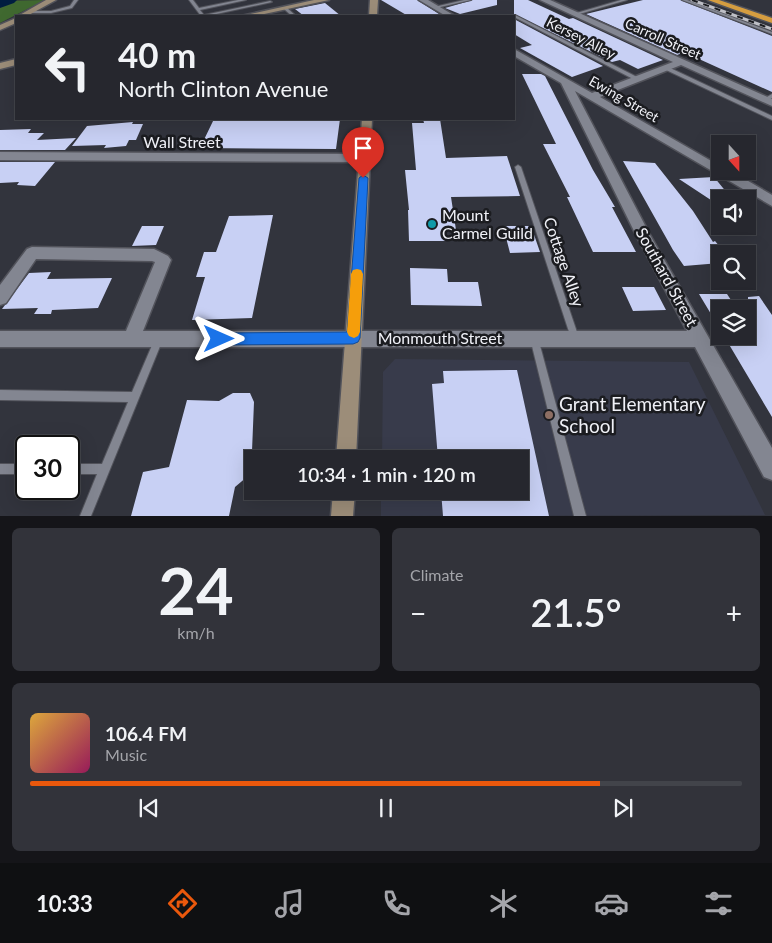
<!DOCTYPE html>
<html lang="en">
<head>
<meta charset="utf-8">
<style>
	:root { --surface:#26272e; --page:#32333a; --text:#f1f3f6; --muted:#a4a5aa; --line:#42444a; --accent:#ea580c }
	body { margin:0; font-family:Lato,sans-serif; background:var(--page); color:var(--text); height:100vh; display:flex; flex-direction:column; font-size:19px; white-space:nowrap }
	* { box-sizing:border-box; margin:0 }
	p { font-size:16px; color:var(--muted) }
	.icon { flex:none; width:28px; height:28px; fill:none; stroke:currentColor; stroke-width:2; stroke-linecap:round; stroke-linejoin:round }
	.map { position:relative; height:516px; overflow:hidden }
	.details { display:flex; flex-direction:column; gap:12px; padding:12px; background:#151519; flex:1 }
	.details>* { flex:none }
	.hud { position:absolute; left:15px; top:15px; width:500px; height:105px; border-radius:0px; box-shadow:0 5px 20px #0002,0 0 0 1px var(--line); background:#26272e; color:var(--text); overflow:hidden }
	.needle { width:32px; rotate:159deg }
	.tools { position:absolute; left:711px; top:135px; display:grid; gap:10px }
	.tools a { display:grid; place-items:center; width:45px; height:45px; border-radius:0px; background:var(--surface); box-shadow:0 5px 20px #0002,0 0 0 1px var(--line); font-size:25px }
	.speed { position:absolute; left:15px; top:435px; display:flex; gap:10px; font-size:25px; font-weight:700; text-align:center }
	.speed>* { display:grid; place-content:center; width:65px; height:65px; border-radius:50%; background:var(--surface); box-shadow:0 5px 20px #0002,0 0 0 1px var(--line); line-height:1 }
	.speed .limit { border:2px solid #111; border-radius:8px; background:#fff; color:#111 }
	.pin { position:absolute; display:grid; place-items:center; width:42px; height:42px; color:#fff; margin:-51px -21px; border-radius:50% 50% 50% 0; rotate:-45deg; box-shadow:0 0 5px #0007 }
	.pin .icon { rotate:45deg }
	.me { position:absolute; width:55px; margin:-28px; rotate:90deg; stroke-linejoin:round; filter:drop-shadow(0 0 4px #0008) }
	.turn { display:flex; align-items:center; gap:18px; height:105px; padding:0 20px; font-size:22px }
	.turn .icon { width:65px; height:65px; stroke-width:2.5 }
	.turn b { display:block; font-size:35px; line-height:42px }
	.big { font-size:38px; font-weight:600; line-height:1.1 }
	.details .card { flex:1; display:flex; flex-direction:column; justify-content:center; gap:8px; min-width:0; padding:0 18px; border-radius:8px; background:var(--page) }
	.details .dial { align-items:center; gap:0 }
	.dial b { font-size:65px; line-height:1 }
	.song { display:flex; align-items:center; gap:15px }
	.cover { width:60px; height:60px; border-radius:8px; background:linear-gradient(135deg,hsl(40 70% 55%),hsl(330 70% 35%)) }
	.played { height:5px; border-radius:2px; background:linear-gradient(90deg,var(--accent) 80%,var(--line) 80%) }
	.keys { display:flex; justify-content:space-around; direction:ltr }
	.heat { display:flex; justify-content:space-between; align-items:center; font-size:28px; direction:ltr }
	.details .tiles { flex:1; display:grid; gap:12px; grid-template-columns:1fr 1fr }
	.card:last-child { grid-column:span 2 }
	.trip { position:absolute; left:244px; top:450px; width:285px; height:50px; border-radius:0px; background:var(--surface); box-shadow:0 5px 20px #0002,0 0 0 1px var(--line); font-weight:600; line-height:50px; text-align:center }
	.tab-bar { display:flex; height:80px; justify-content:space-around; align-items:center; background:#0f1012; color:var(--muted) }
	.tab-bar .icon { width:35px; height:35px }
	.tab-bar .on { color:var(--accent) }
	.tab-bar b { font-size:22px; color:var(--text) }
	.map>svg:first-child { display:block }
	.built { fill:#383b4b }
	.green { fill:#406930 }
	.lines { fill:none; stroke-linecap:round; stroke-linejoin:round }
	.river { fill:#001d40; fill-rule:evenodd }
	.building { fill:#c8d0f4 }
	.lane-casing { stroke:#52535b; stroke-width:2 }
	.street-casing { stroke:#52535b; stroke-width:3 }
	.secondary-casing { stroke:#52535b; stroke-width:3 }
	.highway-casing { stroke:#52535b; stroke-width:3 }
	.lane { fill:#838691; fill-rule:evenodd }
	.street { fill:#838691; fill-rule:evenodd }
	.secondary { fill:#9c8d79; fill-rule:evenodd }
	.highway { fill:#d59d40; fill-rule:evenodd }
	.rail-casing { stroke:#bebfc6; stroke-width:3 }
	.rail { stroke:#1b1c20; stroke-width:2; stroke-dasharray:6; stroke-linecap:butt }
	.route { fill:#1a73e8; stroke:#114b97 }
	.slow { fill:#f59e0b }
	.culture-dot { fill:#0f9aa8; stroke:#1b1c20; stroke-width:2 }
	.education-dot { fill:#8d6e63; stroke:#1b1c20; stroke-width:2 }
	.labels { text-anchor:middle; stroke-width:5; stroke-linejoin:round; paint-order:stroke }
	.far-street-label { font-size:14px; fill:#f0f1f7; stroke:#1b1c20 }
	.street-label { font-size:16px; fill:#f0f1f7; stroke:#1b1c20 }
	.poi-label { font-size:16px; fill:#f0f1f7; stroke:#1b1c20; text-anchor:start }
	.near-poi-label { font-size:19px; fill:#f0f1f7; stroke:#1b1c20; text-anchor:start }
</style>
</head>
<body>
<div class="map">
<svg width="772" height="516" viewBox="0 0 772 516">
	<rect width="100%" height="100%" fill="#32343d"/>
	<path class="built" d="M395,359L689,362L765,515L381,516V491H520V459H382L383,372Z"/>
	<path class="green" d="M45,0L0,23V1Z"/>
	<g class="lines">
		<path class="river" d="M0,0H17L14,3L0,8Z"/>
	</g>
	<path class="building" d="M381,0H417L439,14L430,16H408Z
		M473,0H497V5L460,14L445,8Z
		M514,0H528L569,19L573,18L663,60L638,69L620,60L612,62L514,14Z
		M643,0H680L772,36V92L699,59L682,53L677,55L586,14Z
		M325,3L341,16H304L295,9Z
		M514,19L603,66L572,77L520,48L532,45L514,34Z
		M522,74H541L545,76L593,170L615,207H612L636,252H593L567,197H570L543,144H556Z
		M214,119H340L336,149L200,148Z
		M423,119H440L446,158L507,156L520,196L451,197L456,230H444L446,241H409L408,210H409L405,170H416L412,123H424Z
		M133,122L132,124H143L136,140H129L126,146L104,148L106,145L72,146L87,126Z
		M31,129L28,133H44L37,140L76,138L65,150H0V130Z
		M623,161L655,163L693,211L713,242L715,241L720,247V263L684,266L673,250Z
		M0,162H55L35,186L17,185L19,182L0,183Z
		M714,177L732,199H720V206L679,179Z
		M273,215L252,318L192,320L205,277H196L204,252H216L229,216Z
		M142,226H164L156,245L132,246Z
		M503,226H531L540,252L510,253Z
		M410,268L447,269L448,282H478L482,306L411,305Z
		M51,272L47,279L112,278L98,308L52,310L51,314H34L38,308L2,309L29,273Z
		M622,287H654L666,310L633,311Z
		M699,294H727L737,309H720V329Z
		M759,296L772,315V417L724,336H748V297Z
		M517,370L549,516H443L441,491H520V459H438L432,384L444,383L443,371Z
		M233,393H250L254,402L252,451L248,476L235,487L229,516H131L143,472L169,467L187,400L219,401Z"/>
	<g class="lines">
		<g class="lane-casing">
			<path id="lane" d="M74,0H78L72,8L51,13H30L28,12L30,11H51L70,6Z
				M189,0H193L199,8L238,0H246L200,10L204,15L270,1L272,2L207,16H201Z
				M464,0H471L436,8L434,7Z
				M621,0H627L576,15L573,14Z
				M682,0H687L772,32V34Z
				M285,7H286L296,16H292L284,9Z
				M515,15L639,78V79L635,80L514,17L513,16Z
				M664,67H668L772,116V120L664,69Z
				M772,94V98L765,102L762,100Z
				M518,165L521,167L579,338L578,341L575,342L572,341L571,338L515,167Z
				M534,334L537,335L538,338L586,516H574L530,338L531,335Z
				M159,335L162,336L163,339L91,516H80L97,474H69V464H102L128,402L0,400V390L132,392L156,336Z
				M0,464H26V474H0Z"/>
		</g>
		<g class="street-casing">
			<path id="street" d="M419,0H428L455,16H446Z
				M540,0H550L772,99V106L681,65L600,97L720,166V171H731L772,195V206L575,91L650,235L772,448V480L764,477L695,347H0V331H126L155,262L152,261L36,259L6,303L0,305V285L27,249L32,247L154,249L168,256L171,260L143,331H687L636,235L561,83L514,56V49L592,93L673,62Z
				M0,152L365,154L371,158L365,162L0,160Z"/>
		</g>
		<g class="secondary-casing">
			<path id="secondary" d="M46,0H56L27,16H18Z
				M314,0H329L255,16H241Z
				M370,0H378L377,16H369Z
				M16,18V23L0,30V25Z
				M16,59V65L0,69V63Z
				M362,119H372L356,459H336Z
				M333,491H355L353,516H331Z"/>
		</g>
		<g class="highway-casing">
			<path id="highway" d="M708,0H719L772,18V23Z"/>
		</g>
		<use href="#lane" class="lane"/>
		<use href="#street" class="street"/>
		<use href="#secondary" class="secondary"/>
		<use href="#highway" class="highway"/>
		<g class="rail-casing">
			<path id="rail" d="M692,0L772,29"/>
		</g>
		<use href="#rail" class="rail"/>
	</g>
	<path class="route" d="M363,175L368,178L360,338L358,342L353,344L219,345L214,343L212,339L214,335L219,333L347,332L359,178Z"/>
	<path class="slow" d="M357,269L361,270L363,274L360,332L358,336L354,338L349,336L347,332L351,274L353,270Z"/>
	<circle class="culture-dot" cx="432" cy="224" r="5"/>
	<circle class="education-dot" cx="549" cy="415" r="5"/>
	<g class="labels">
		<g class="far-street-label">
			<text transform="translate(581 38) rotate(27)" y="5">Kersey Alley</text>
			<text transform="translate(663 39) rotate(24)" y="5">Carroll Street</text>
			<text transform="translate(624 99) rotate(30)" y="5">Ewing Street</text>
		</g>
		<g class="street-label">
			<text x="182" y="148">Wall Street</text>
			<text transform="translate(564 262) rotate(71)" y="6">Cottage Alley</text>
			<text transform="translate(667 277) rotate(61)" y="6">Southard Street</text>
			<text x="440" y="344">Monmouth Street</text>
		</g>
		<g class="poi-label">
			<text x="442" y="221">Mount<tspan x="442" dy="18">Carmel Guild</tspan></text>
		</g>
		<g class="near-poi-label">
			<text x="559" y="411">Grant Elementary<tspan x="559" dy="22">School</tspan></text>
		</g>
	</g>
</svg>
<div class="tools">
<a><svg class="needle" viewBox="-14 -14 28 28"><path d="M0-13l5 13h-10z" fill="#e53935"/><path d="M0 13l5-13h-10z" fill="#a4a5aa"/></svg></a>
<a><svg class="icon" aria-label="sound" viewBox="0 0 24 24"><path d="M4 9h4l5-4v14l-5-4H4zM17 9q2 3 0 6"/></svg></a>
<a><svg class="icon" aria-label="search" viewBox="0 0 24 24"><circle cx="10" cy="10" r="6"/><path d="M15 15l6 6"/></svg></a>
<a><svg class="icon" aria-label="layers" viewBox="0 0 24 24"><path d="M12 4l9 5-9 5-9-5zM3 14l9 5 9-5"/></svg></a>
</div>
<div class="speed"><div class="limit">30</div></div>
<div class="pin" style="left:363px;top:178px;background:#d93025"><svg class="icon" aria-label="arrive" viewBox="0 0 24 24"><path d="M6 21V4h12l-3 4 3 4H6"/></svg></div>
<svg class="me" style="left:219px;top:339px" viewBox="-20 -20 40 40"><path d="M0-17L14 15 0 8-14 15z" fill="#1a73e8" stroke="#fff" stroke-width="4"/></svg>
<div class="trip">10:34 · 1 min · 120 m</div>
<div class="hud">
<div class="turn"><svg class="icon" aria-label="left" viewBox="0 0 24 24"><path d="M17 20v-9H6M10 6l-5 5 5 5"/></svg><div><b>40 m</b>North Clinton Avenue</div></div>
</div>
</div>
<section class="details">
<div class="tiles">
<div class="card dial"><b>24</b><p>km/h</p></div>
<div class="card"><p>Climate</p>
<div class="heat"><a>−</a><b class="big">21.5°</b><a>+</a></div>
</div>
<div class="card">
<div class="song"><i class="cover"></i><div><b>106.4 FM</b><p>Music</p></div></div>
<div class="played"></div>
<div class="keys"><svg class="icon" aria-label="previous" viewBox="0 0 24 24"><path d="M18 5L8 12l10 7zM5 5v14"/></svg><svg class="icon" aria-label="pause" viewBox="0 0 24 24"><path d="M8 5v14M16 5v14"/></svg><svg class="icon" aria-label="next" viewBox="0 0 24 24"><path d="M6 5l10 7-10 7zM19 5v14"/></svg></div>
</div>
</div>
</section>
<nav class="tab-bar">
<b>10:33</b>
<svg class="icon on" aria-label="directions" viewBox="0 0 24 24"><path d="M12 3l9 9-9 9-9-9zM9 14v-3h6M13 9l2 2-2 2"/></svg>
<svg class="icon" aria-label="music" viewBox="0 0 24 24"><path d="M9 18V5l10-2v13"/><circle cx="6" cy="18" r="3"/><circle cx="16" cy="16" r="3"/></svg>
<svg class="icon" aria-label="phone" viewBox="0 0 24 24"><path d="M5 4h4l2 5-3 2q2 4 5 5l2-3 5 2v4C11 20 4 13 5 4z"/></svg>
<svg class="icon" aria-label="climate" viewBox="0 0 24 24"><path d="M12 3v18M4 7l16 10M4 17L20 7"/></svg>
<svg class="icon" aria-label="car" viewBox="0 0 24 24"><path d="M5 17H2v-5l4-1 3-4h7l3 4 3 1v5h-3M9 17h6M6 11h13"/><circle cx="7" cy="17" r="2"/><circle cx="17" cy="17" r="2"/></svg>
<svg class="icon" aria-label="filters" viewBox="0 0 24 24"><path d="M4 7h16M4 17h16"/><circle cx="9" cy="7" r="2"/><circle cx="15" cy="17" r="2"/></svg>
</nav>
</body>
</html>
